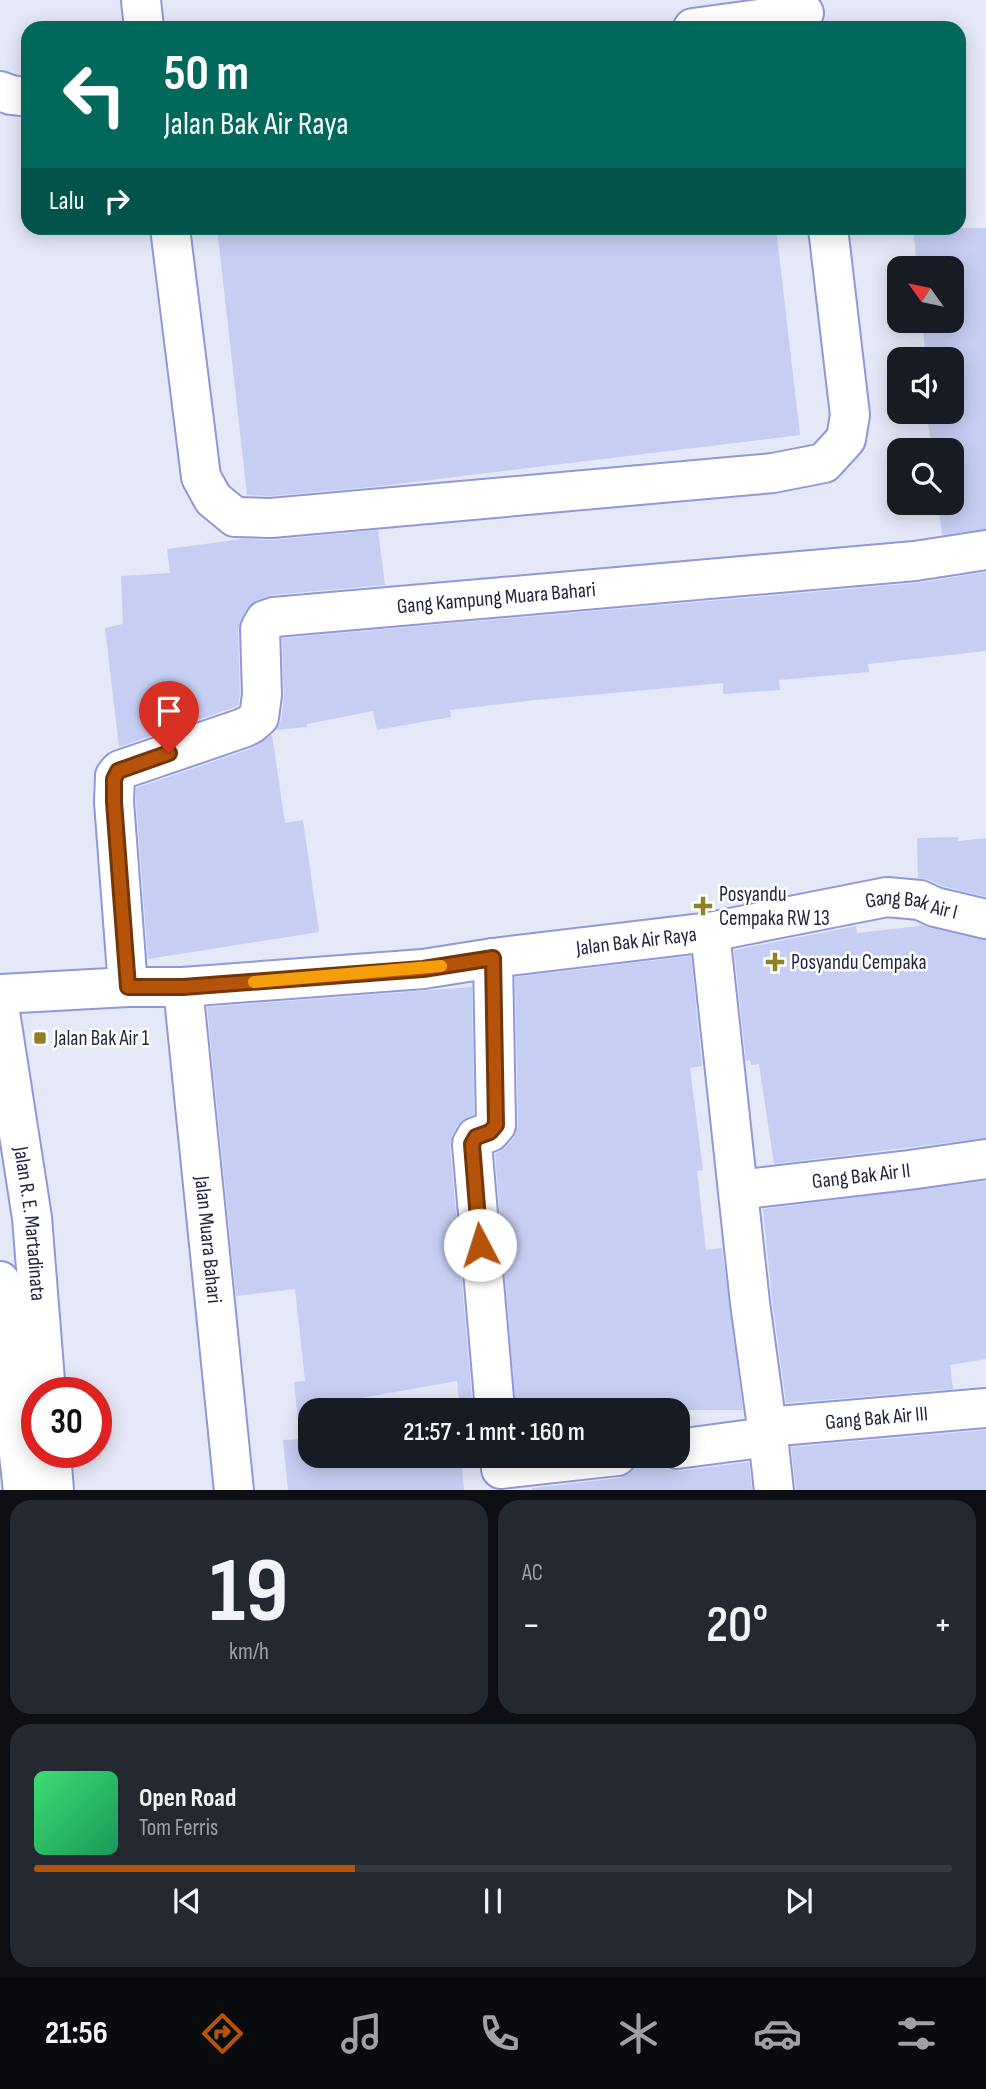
<!DOCTYPE html>
<html lang="id">
<head>
<meta charset="utf-8">
<style>
	:root { --surface:#171b24; --page:#242831; --text:#f1f3f6; --muted:#9ea1a6; --line:#363941; --accent:#b45309 }
	body { margin:0; font-family:"Sofia Sans Condensed",sans-serif; background:var(--page); color:var(--text); height:100vh; display:flex; flex-direction:column; font-size:26px; white-space:nowrap }
	* { box-sizing:border-box; margin:0 }
	p { font-size:23px; color:var(--muted) }
	.icon { flex:none; width:38px; height:38px; fill:none; stroke:currentColor; stroke-width:2; stroke-linecap:round; stroke-linejoin:round }
	.map { position:relative; height:1490px; overflow:hidden }
	.sheet { display:flex; flex-direction:column; gap:10px; padding:10px; background:#0d0f14; flex:1 }
	.sheet>* { flex:none }
	.top-card { position:absolute; left:21px; top:21px; width:945px; height:214px; border-radius:21px; box-shadow:0 4px 18px #0003; background:#00695c; color:#fff; overflow:hidden }
	.needle { width:46px; rotate:303deg }
	.tools { position:absolute; left:887px; top:256px; display:grid; gap:14px }
	.tools a { display:grid; place-items:center; width:77px; height:77px; border-radius:14px; background:var(--surface); box-shadow:0 4px 18px #0003; font-size:35px }
	.speed { position:absolute; left:21px; top:1377px; display:flex; gap:14px; font-size:35px; font-weight:700; text-align:center }
	.speed>* { display:grid; place-content:center; width:91px; height:91px; border-radius:50%; background:var(--surface); box-shadow:0 4px 18px #0003; line-height:1 }
	.speed .limit { border:10px solid #d22; background:#fff; color:#111 }
	.pin { position:absolute; display:grid; place-items:center; width:60px; height:60px; color:#fff; margin:-72px -30px; border-radius:50% 50% 50% 0; rotate:-45deg; box-shadow:0 0 7px #0007 }
	.pin .icon { rotate:45deg }
	.me { position:absolute; width:77px; margin:-38px; rotate:355deg; stroke-linejoin:round; filter:drop-shadow(0 0 5px #0008) }
	.turn { display:flex; align-items:center; gap:24px; height:147px; padding:0 28px; font-size:32px }
	.turn .icon { width:91px; height:91px; stroke-width:2.5 }
	.turn b { display:block; font-size:49px; line-height:60px }
	.then { display:flex; align-items:center; height:66px; padding:0 28px; background:#0003; gap:14px; font-size:26px }
	.big { font-size:52px; font-weight:600; line-height:1.1 }
	.sheet .tile { flex:1; display:flex; flex-direction:column; justify-content:center; gap:10px; min-width:0; padding:0 24px; border-radius:21px; background:var(--page) }
	.sheet .dial { align-items:center; gap:0 }
	.dial b { font-size:91px; line-height:1 }
	.song { display:flex; align-items:center; gap:21px }
	.cover { width:84px; height:84px; border-radius:10px; background:linear-gradient(135deg,hsl(140 70% 55%),hsl(150 70% 35%)) }
	.played { height:7px; border-radius:4px; background:linear-gradient(90deg,var(--accent) 35%,var(--line) 35%) }
	.keys { display:flex; justify-content:space-around; direction:ltr }
	.heat { display:flex; justify-content:space-between; align-items:center; font-size:38px; direction:ltr }
	.sheet .tiles { flex:1; display:grid; gap:10px; grid-template-columns:1fr 1fr }
	.tile:last-child { grid-column:span 2 }
	.trip { position:absolute; left:298px; top:1398px; width:392px; height:70px; border-radius:21px; background:var(--surface); box-shadow:0 4px 18px #0003; font-weight:600; line-height:70px; text-align:center }
	.tab-bar { display:flex; height:112px; justify-content:space-around; align-items:center; background:#090b0e; color:var(--muted) }
	.tab-bar .icon { width:49px; height:49px }
	.tab-bar .on { color:var(--accent) }
	.tab-bar b { font-size:32px; color:var(--text) }
	.map>svg:first-child { display:block }
	.building { fill:#c7cef3 }
	.lines { fill:none; stroke-linecap:round; stroke-linejoin:round }
	.minor-casing { stroke:#8f99d9; stroke-width:42 }
	.highway-casing { stroke:#8f99d9; stroke-width:42 }
	.minor { stroke:#fff; stroke-width:38 }
	.highway { stroke:#fff; stroke-width:38 }
	.route-casing { stroke:#753606; stroke-width:18 }
	.route { stroke:#b45309; stroke-width:12 }
	.slow { stroke:#f59e0b; stroke-width:12 }
	.poi-dot { fill:#927f26; stroke:#fff; stroke-width:2.5 }
	.labels { text-anchor:middle; stroke-width:5; stroke-linejoin:round; paint-order:stroke }
	.street-label { font-size:21px; fill:#1f233c; stroke:#fff }
	.poi-label { font-size:21px; fill:#1f233c; stroke:#fff; text-anchor:start }
</style>
</head>
<body>
<div class="map">
<svg width="986" height="1491" viewBox="0 0 986 1491">
	<rect width="100%" height="100%" fill="#e5e8f6"/>
	<path class="building" d="M217,228H776L800,435L373,487L270,496L247,495Z
		M913,228H986V529L942,535L938,502H952V450H932L927,416L930,415V411H952V359H923L926,358L922,320H952V268H917Z
		M378,530L385,585L272,595L257,600L246,609L238,629L240,694L238,706L119,747L105,628L123,624L121,576L170,573L167,549L243,539L273,540Z
		M986,572V651L868,664L869,672L779,680L780,690L723,694V683L536,700L450,710L451,717L377,730L373,711L307,724V727L275,730L281,720L284,698L282,638L917,583Z
		M272,735L285,823L303,820L319,932L148,959L136,802V788L250,749Z
		M958,837V841L986,838V897L942,886L929,880L918,878L917,838Z
		M919,924L930,928L986,940V1138L774,1164L759,1064L751,1065L750,1060L746,1061L734,950L856,926L857,933L919,926Z
		M691,956L702,1066L690,1068L703,1170L697,1171L706,1250L722,1248L743,1410H516L495,1154L506,1147L513,1139L518,1125L515,977Z
		M472,987L474,1115L468,1117L457,1126L453,1134L450,1146L473,1410H460L457,1381L350,1400L351,1410H310V1456H461L464,1490H288L283,1440L300,1439L294,1382L305,1381L295,1289L236,1296L207,1007Z
		M986,1181V1359L950,1365L953,1389L786,1403L772,1300L763,1209Z
		M986,1430V1490H796L791,1447Z
		M638,1456H657L660,1463L668,1469L679,1471L749,1462L752,1490H532V1488L620,1478L630,1473L637,1465Z"/>
	<g class="lines">
		<g class="minor-casing">
			<g id="minor">
				<path d="M141,0L144,28"/>
				<path d="M693,28L804,13"/>
				<path d="M0,91L11,95L28,97"/>
				<path d="M170,228L201,477L213,499L235,517L271,518L773,473L824,463L846,439L850,415L828,228"/>
				<path d="M710,932L750,1303L767,1427L774,1491"/>
				<path d="M493,958L496,1125L490,1132L476,1137L472,1144L495,1410"/>
				<path id="s1" d="M128,987L114,802L115,776L120,770L243,728L251,724L259,717L262,695L260,629L265,620L274,617L915,561L986,550"/>
				<path id="s2" d="M183,987L234,1491"/>
				<path id="s3" d="M0,994L128,987H183L423,969L493,958L710,932L887,897L920,900L935,907L986,919"/>
				<path id="s4" d="M738,1190L909,1170L986,1159"/>
				<path id="s5" d="M767,1427L986,1408"/>
				<path d="M677,1449L768,1437"/>
				<path d="M501,1469L617,1456"/>
			</g>
		</g>
		<g class="highway-casing">
			<g id="highway">
				<path id="s6" d="M0,1012L32,1218L46,1393"/>
				<path d="M0,1281L23,1491"/>
				<path d="M51,1452L54,1491"/>
			</g>
		</g>
		<use href="#minor" class="minor"/>
		<use href="#highway" class="highway"/>
	</g>
	<g class="lines">
		<g class="route-casing">
			<path id="route" d="M169,753L118,771L114,779V802L128,987H183L423,969L493,958L496,1125L490,1132L476,1137L472,1144L480,1245"/>
		</g>
		<use href="#route" class="route"/>
		<path class="slow" d="M254,982L441,966"/>
	</g>
	<g class="poi-dot">
		<path d="M699.5 895.5h7v7h7v7h-7v7h-7v-7h-7v-7h7z"/>
		<path d="M771.5 951.5h7v7h7v7h-7v7h-7v-7h-7v-7h7z"/>
		<rect x="33" y="1031" width="14" height="14" rx="3.5"/>
	</g>
	<g class="labels">
		<g class="street-label">
			<text dy="7" stroke="none"><textPath href="#s1" startOffset="700">Gang Kampung Muara Bahari</textPath></text>
			<text dy="7" stroke="none"><textPath href="#s3" startOffset="919">Gang Bak Air I</textPath></text>
			<text dy="7" stroke="none"><textPath href="#s3" startOffset="639">Jalan Bak Air Raya</textPath></text>
			<text dy="7" stroke="none"><textPath href="#s4" startOffset="124">Gang Bak Air II</textPath></text>
			<text dy="7" stroke="none"><textPath href="#s6" startOffset="214">Jalan R. E. Martadinata</textPath></text>
			<text dy="7" stroke="none"><textPath href="#s2" startOffset="254">Jalan Muara Bahari</textPath></text>
			<text dy="7" stroke="none"><textPath href="#s5" startOffset="110">Gang Bak Air III</textPath></text>
		</g>
		<g class="poi-label">
			<text x="719" y="901">Posyandu<tspan x="719" dy="24">Cempaka RW 13</tspan></text>
			<text x="791" y="969">Posyandu Cempaka</text>
			<text x="54" y="1045">Jalan Bak Air 1</text>
		</g>
	</g>
</svg>
<div class="tools">
<a><svg class="needle" viewBox="-14 -14 28 28"><path d="M0-13l5 13h-10z" fill="#e53935"/><path d="M0 13l5-13h-10z" fill="#9ea1a6"/></svg></a>
<a><svg class="icon" aria-label="sound" viewBox="0 0 24 24"><path d="M4 9h4l5-4v14l-5-4H4zM17 9q2 3 0 6"/></svg></a>
<a><svg class="icon" aria-label="search" viewBox="0 0 24 24"><circle cx="10" cy="10" r="6"/><path d="M15 15l6 6"/></svg></a>
</div>
<div class="speed"><div class="limit">30</div></div>
<div class="pin" style="left:169px;top:753px;background:#d93025"><svg class="icon" aria-label="arrive" viewBox="0 0 24 24"><path d="M6 21V4h12l-3 4 3 4H6"/></svg></div>
<svg class="me" style="left:480px;top:1245px" viewBox="-20 -20 40 40"><circle r="19" fill="#fff"/><path d="M0-13L10 11 0 6-10 11z" fill="#b45309"/></svg>
<div class="trip">21:57 · 1 mnt · 160 m</div>
<div class="top-card">
<div class="turn"><svg class="icon" aria-label="left" viewBox="0 0 24 24"><path d="M17 20v-9H6M10 6l-5 5 5 5"/></svg><div><b>50 m</b>Jalan Bak Air Raya</div></div>
<div class="then">Lalu<svg class="icon" aria-label="right" viewBox="0 0 24 24"><path d="M7 20v-9h11M14 6l5 5-5 5"/></svg></div>
</div>
</div>
<section class="sheet">
<div class="tiles">
<div class="tile dial"><b>19</b><p>km/h</p></div>
<div class="tile"><p>AC</p>
<div class="heat"><a>−</a><b class="big">20°</b><a>+</a></div>
</div>
<div class="tile">
<div class="song"><i class="cover"></i><div><b>Open Road</b><p>Tom Ferris</p></div></div>
<div class="played"></div>
<div class="keys"><svg class="icon" aria-label="previous" viewBox="0 0 24 24"><path d="M18 5L8 12l10 7zM5 5v14"/></svg><svg class="icon" aria-label="pause" viewBox="0 0 24 24"><path d="M8 5v14M16 5v14"/></svg><svg class="icon" aria-label="next" viewBox="0 0 24 24"><path d="M6 5l10 7-10 7zM19 5v14"/></svg></div>
</div>
</div>
</section>
<nav class="tab-bar">
<b>21:56</b>
<svg class="icon on" aria-label="directions" viewBox="0 0 24 24"><path d="M12 3l9 9-9 9-9-9zM9 14v-3h6M13 9l2 2-2 2"/></svg>
<svg class="icon" aria-label="music" viewBox="0 0 24 24"><path d="M9 18V5l10-2v13"/><circle cx="6" cy="18" r="3"/><circle cx="16" cy="16" r="3"/></svg>
<svg class="icon" aria-label="phone" viewBox="0 0 24 24"><path d="M5 4h4l2 5-3 2q2 4 5 5l2-3 5 2v4C11 20 4 13 5 4z"/></svg>
<svg class="icon" aria-label="climate" viewBox="0 0 24 24"><path d="M12 3v18M4 7l16 10M4 17L20 7"/></svg>
<svg class="icon" aria-label="car" viewBox="0 0 24 24"><path d="M5 17H2v-5l4-1 3-4h7l3 4 3 1v5h-3M9 17h6M6 11h13"/><circle cx="7" cy="17" r="2"/><circle cx="17" cy="17" r="2"/></svg>
<svg class="icon" aria-label="filters" viewBox="0 0 24 24"><path d="M4 7h16M4 17h16"/><circle cx="9" cy="7" r="2"/><circle cx="15" cy="17" r="2"/></svg>
</nav>
</body>
</html>
